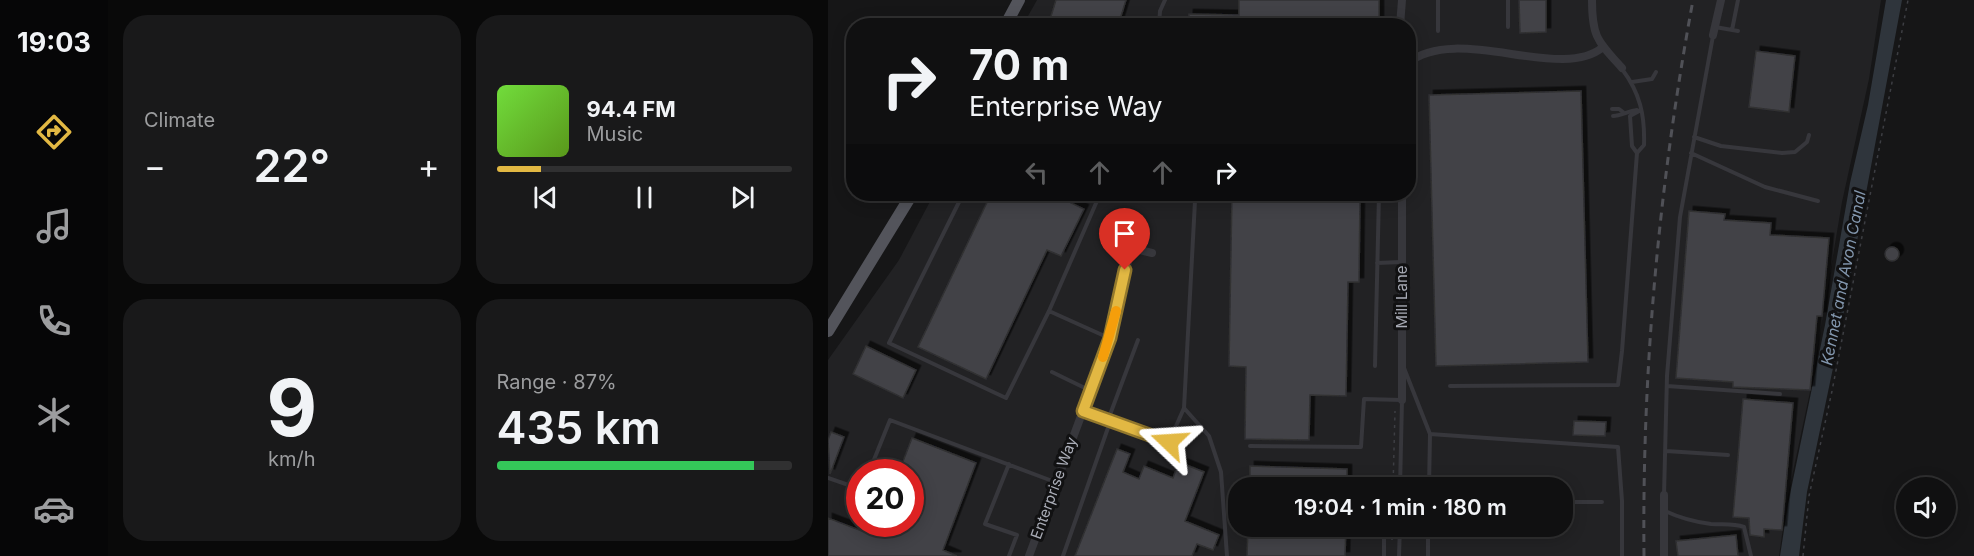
<!DOCTYPE html>
<html lang="en">
<head>
<meta charset="utf-8">
<style>
	:root { --surface:#101011; --page:#19191a; --text:#f1f3f6; --muted:#9c9d9f; --line:#303031; --accent:#e2b843 }
	body { margin:0; font-family:Inter,sans-serif; background:var(--page); color:var(--text); height:100vh; display:flex; flex-direction:column; font-size:22px; white-space:nowrap }
	* { box-sizing:border-box; margin:0 }
	p { font-size:20px; color:var(--muted) }
	.icon { flex:none; width:33px; height:33px; fill:none; stroke:currentColor; stroke-width:2; stroke-linecap:round; stroke-linejoin:round }
	.map { position:relative; flex:1; overflow:hidden }
	.details { display:flex; flex-direction:column; gap:15px; padding:15px; background:#090909; width:720px }
	.details>* { flex:none }
	.hud { position:absolute; left:18px; top:18px; width:570px; height:183px; border-radius:24px; box-shadow:0 3px 15px #0003,0 0 0 2px var(--line); background:#101011; color:var(--text); overflow:hidden }
	.controls { position:absolute; left:1068px; top:477px; display:grid; gap:12px }
	.controls a { display:grid; place-items:center; width:60px; height:60px; border-radius:50%; background:var(--surface); box-shadow:0 3px 15px #0003,0 0 0 2px var(--line); font-size:30px }
	.speed { position:absolute; left:18px; top:459px; display:flex; gap:12px; font-size:30px; font-weight:700; text-align:center }
	.speed>* { display:grid; place-content:center; width:78px; height:78px; border-radius:50%; background:var(--surface); box-shadow:0 3px 15px #0003,0 0 0 2px var(--line); line-height:1 }
	.speed .limit { border:9px solid #d22; background:#fff; color:#111 }
	.pin { position:absolute; display:grid; place-items:center; width:51px; height:51px; color:#fff; margin:-62px -26px; border-radius:50% 50% 50% 0; rotate:-45deg; box-shadow:0 0 6px #0007 }
	.pin .icon { rotate:45deg }
	.me { position:absolute; width:66px; margin:-33px; rotate:290deg; stroke-linejoin:round; filter:drop-shadow(0 0 4px #0008) }
	.turn { display:flex; align-items:center; gap:21px; height:126px; padding:0 24px; font-size:27px }
	.turn .icon { width:78px; height:78px; stroke-width:2.5 }
	.turn b { display:block; font-size:42px; line-height:51px }
	.lanes { display:flex; align-items:center; height:57px; padding:0 24px; background:#0003; justify-content:center; gap:30px; direction:ltr }
	.lanes .off { opacity:.35 }
	.big { font-size:45px; font-weight:600; line-height:1.1 }
	.details .widget { flex:1; display:flex; flex-direction:column; justify-content:center; gap:9px; min-width:0; padding:0 21px; border-radius:24px; background:var(--page) }
	.details .dial { align-items:center; gap:0 }
	.dial b { font-size:78px; line-height:1 }
	.song { display:flex; align-items:center; gap:18px }
	.cover { width:72px; height:72px; border-radius:9px; background:linear-gradient(135deg,hsl(100 70% 55%),hsl(90 70% 35%)) }
	.played { height:6px; border-radius:3px; background:linear-gradient(90deg,var(--accent) 15%,var(--line) 15%) }
	.keys { display:flex; justify-content:space-around; direction:ltr }
	.heat { display:flex; justify-content:space-between; align-items:center; font-size:33px; direction:ltr }
	.charge { height:9px; border-radius:4px; background:linear-gradient(90deg,#34c759 87%,var(--line) 0) }
	.details .tiles { flex:1; display:grid; gap:15px; grid-template-columns:repeat(2,1fr) }
	.trip { position:absolute; left:400px; top:477px; width:345px; height:60px; border-radius:24px; background:var(--surface); box-shadow:0 3px 15px #0003,0 0 0 2px var(--line); font-weight:600; line-height:60px; text-align:center }
	main { display:flex; flex:1; min-height:0 }
	.tabs { display:flex; flex-direction:column; width:108px; justify-content:space-around; align-items:center; background:#060607; color:var(--muted) }
	.tabs .icon { width:42px; height:42px }
	.tabs .active { color:var(--accent) }
	.tabs b { font-size:27px; color:var(--text) }
	.map>svg:first-child { display:block }
	.built { fill:#222224; fill-rule:evenodd }
	.water { fill:#2f353c }
	.building { fill:#434347; stroke:#303033; stroke-width:1.5; filter:url(#shadow) }
	.lines { fill:none; stroke-linecap:round; stroke-linejoin:round }
	.path { stroke:#3d3e43; stroke-width:1.5; stroke-dasharray:3 4.5; stroke-linecap:butt }
	.service { stroke:#37373c; stroke-width:4 }
	.minor { stroke:#37373c; stroke-width:8 }
	.primary { stroke:#53545b; stroke-width:12 }
	.rail { stroke:#505157; stroke-width:3; stroke-dasharray:8 6; stroke-linecap:butt }
	.route-casing { stroke:#93782c; stroke-width:15 }
	.route { stroke:#e2b843; stroke-width:10 }
	.slow { stroke:#f59e0b; stroke-width:10 }
	.labels { text-anchor:middle; stroke-width:6; stroke-linejoin:round; paint-order:stroke }
	.street-label { font-size:15px; fill:#a9acb6; stroke:#111112 }
	.water-label { font-size:16px; font-style:italic; fill:#8397ae; stroke:#111112 }
</style>
</head>
<body>
<main>
<nav class="tabs">
<b>19:03</b>
<svg class="icon active" aria-label="directions" viewBox="0 0 24 24"><path d="M12 3l9 9-9 9-9-9zM9 14v-3h6M13 9l2 2-2 2"/></svg>
<svg class="icon" aria-label="music" viewBox="0 0 24 24"><path d="M9 18V5l10-2v13"/><circle cx="6" cy="18" r="3"/><circle cx="16" cy="16" r="3"/></svg>
<svg class="icon" aria-label="phone" viewBox="0 0 24 24"><path d="M5 4h4l2 5-3 2q2 4 5 5l2-3 5 2v4C11 20 4 13 5 4z"/></svg>
<svg class="icon" aria-label="climate" viewBox="0 0 24 24"><path d="M12 3v18M4 7l16 10M4 17L20 7"/></svg>
<svg class="icon" aria-label="car" viewBox="0 0 24 24"><path d="M5 17H2v-5l4-1 3-4h7l3 4 3 1v5h-3M9 17h6M6 11h13"/><circle cx="7" cy="17" r="2"/><circle cx="17" cy="17" r="2"/></svg>
</nav>
<section class="details">
<div class="tiles">
<div class="widget"><p>Climate</p>
<div class="heat"><a>−</a><b class="big">22°</b><a>+</a></div>
</div>
<div class="widget">
<div class="song"><i class="cover"></i><div><b>94.4 FM</b><p>Music</p></div></div>
<div class="played"></div>
<div class="keys"><svg class="icon" aria-label="previous" viewBox="0 0 24 24"><path d="M18 5L8 12l10 7zM5 5v14"/></svg><svg class="icon" aria-label="pause" viewBox="0 0 24 24"><path d="M8 5v14M16 5v14"/></svg><svg class="icon" aria-label="next" viewBox="0 0 24 24"><path d="M6 5l10 7-10 7zM19 5v14"/></svg></div>
</div>
<div class="widget dial"><b>9</b><p>km/h</p></div>
<div class="widget"><p>Range · 87%</p><b class="big">435 km</b><div class="charge"></div></div>
</div>
</section>
<div class="map">
<svg width="1146" height="556" viewBox="0 0 1146 556">
	<defs>
		<filter id="shadow"><feDropShadow dx="4.5" dy="-4.5" stdDeviation="0" flood-color="#0009"/></filter>
	</defs>
	<rect width="100%" height="100%" fill="#161617"/>
	<path class="built" d="M209,0H1053L1041,79L1014,202L983,387L959,500L951,556H0V360L71,260L106,194H580V26L195,25ZM32,472H82V524H32ZM411,488H735V526H411Z"/>
	<path class="water" d="M1058,0H1074L1009,349L979,492L971,556H952L960,504L997,325L1022,183L1040,105Z"/>
	<path class="building" d="M228,0H298L290,26H220Z
		M411,0H551V26H360L361,14L411,15Z
		M691,0H718V32L692,33Z
		M928,51L967,56L961,112L921,107Z
		M753,91L760,362L608,366L601,95Z
		M163,194H248L243,203L256,209L233,256L219,250L158,379L90,347Z
		M404,194H532L531,282H520L518,396L482,395L481,440L417,439L418,367L401,366Z
		M861,211L897,214L896,220L943,223L942,235L1001,238L994,316H989L982,390L905,387V382L848,378Z
		M1057 254a7 7 0 1 1 14 0a7 7 0 1 1-14 0Z
		M38,346L88,370L75,398L25,374Z
		M915,399L965,403L954,530L936,529V537L922,535L921,518L905,517Z
		M746,421L778,422L777,436L745,435Z
		M3,432L16,437L2,474L0,440Z
		M84,438L148,463L115,550L129,556H0V518L47,536L52,524H82V472H71Z
		M289,449L302,454L295,472L311,479L316,466L345,478L351,462L376,472L357,521L391,535L385,550L369,544L364,556H247Z
		M422,466L519,469V488H422Z
		M420,526H518L517,556H419Z
		M908,535L910,556H850L848,541Z"/>
	<g class="lines">
		<path class="path" d="M565,488L567,411
			M564,540V526
			M975,556L981,496L1004,391L1080,0"/>
		<path class="service" d="M610,0V31
			M331,26L332,11L337,0
			M680,27V0
			M887,27L910,31
			M904,30L910,0
			M804,82L824,79L828,72
			M784,109H791L795,112
			M785,116C793,116 800,111 809,110
			M866,137L893,146L954,153L967,152L979,142L981,135
			M809,153L804,146L802,116L813,110
			M863,153L937,187L990,201
			M135,194L61,343L178,398L221,311L272,194
			M549,263L573,262
			M221,311L281,338
			M547,366L551,194
			M576,368L602,434L790,447L794,501V556
			M224,372L263,391
			M622,386L790,385L794,351L809,153L816,145C817,115 812,93 794,69
			M839,386L952,394
			M356,408L367,201
			M256,411L341,442L356,408L381,436L393,472L399,556
			M422,446L533,447L536,399L574,400L572,488
			M838,451L900,455
			M181,464L157,524L189,535L181,556
			M41,472L62,420L227,482
			M0,478L32,489
			M601,488L602,434
			M836,495L839,376L852,217L885,36
			M735,502H774
			M837,511C852,518 867,522 883,524C895,525 905,523 916,527L923,556
			M556,526V556
			M235,556L281,425L280,420L310,340
			M571,556L572,526
			M600,556V526"/>
		<path class="minor" d="M764,0C764,38 770,41 794,68
			M572,26L574,0
			M885,35L893,0
			M580,63C629,23 733,83 775,47
			M303,248L324,253
			M574,400V194
			M201,556L282,338L309,224
			M836,556V495"/>
		<path class="primary" d="M177,26L191,0
			M0,331L84,194"/>
		<path class="rail" d="M816,556C814,369 831,184 865,0"/>
	</g>
	<g class="lines">
		<g class="route-casing">
			<path id="route" d="M297,270L282,338L255,411L341,442"/>
		</g>
		<use href="#route" class="route"/>
		<path class="slow" d="M275,357L288,311"/>
	</g>
	<g class="labels">
		<g class="street-label">
			<text transform="translate(574 297) rotate(-90)" y="5">Mill Lane</text>
			<text transform="translate(226 488) rotate(-70)" y="5">Enterprise Way</text>
		</g>
		<g class="water-label">
			<text transform="translate(1015 278) rotate(-79)" y="6">Kennet and Avon Canal</text>
		</g>
	</g>
</svg>
<div class="controls">
<a><svg class="icon" aria-label="sound" viewBox="0 0 24 24"><path d="M4 9h4l5-4v14l-5-4H4zM17 9q2 3 0 6"/></svg></a>
</div>
<div class="speed"><div class="limit">20</div></div>
<div class="pin" style="left:297px;top:270px;background:#d93025"><svg class="icon" aria-label="arrive" viewBox="0 0 24 24"><path d="M6 21V4h12l-3 4 3 4H6"/></svg></div>
<svg class="me" style="left:341px;top:442px" viewBox="-20 -20 40 40"><path d="M0-17L14 15 0 8-14 15z" fill="#e2b843" stroke="#fff" stroke-width="4"/></svg>
<div class="trip">19:04 · 1 min · 180 m</div>
<div class="hud">
<div class="turn"><svg class="icon" aria-label="right" viewBox="0 0 24 24"><path d="M7 20v-9h11M14 6l5 5-5 5"/></svg><div><b>70 m</b>Enterprise Way</div></div>
<div class="lanes"><svg class="icon off" aria-label="left" viewBox="0 0 24 24"><path d="M17 20v-9H6M10 6l-5 5 5 5"/></svg><svg class="icon off" aria-label="ahead" viewBox="0 0 24 24"><path d="M12 20V5M6 11l6-6 6 6"/></svg><svg class="icon off" aria-label="ahead" viewBox="0 0 24 24"><path d="M12 20V5M6 11l6-6 6 6"/></svg><svg class="icon" aria-label="right" viewBox="0 0 24 24"><path d="M7 20v-9h11M14 6l5 5-5 5"/></svg></div>
</div>
</div>
</main>
</body>
</html>
